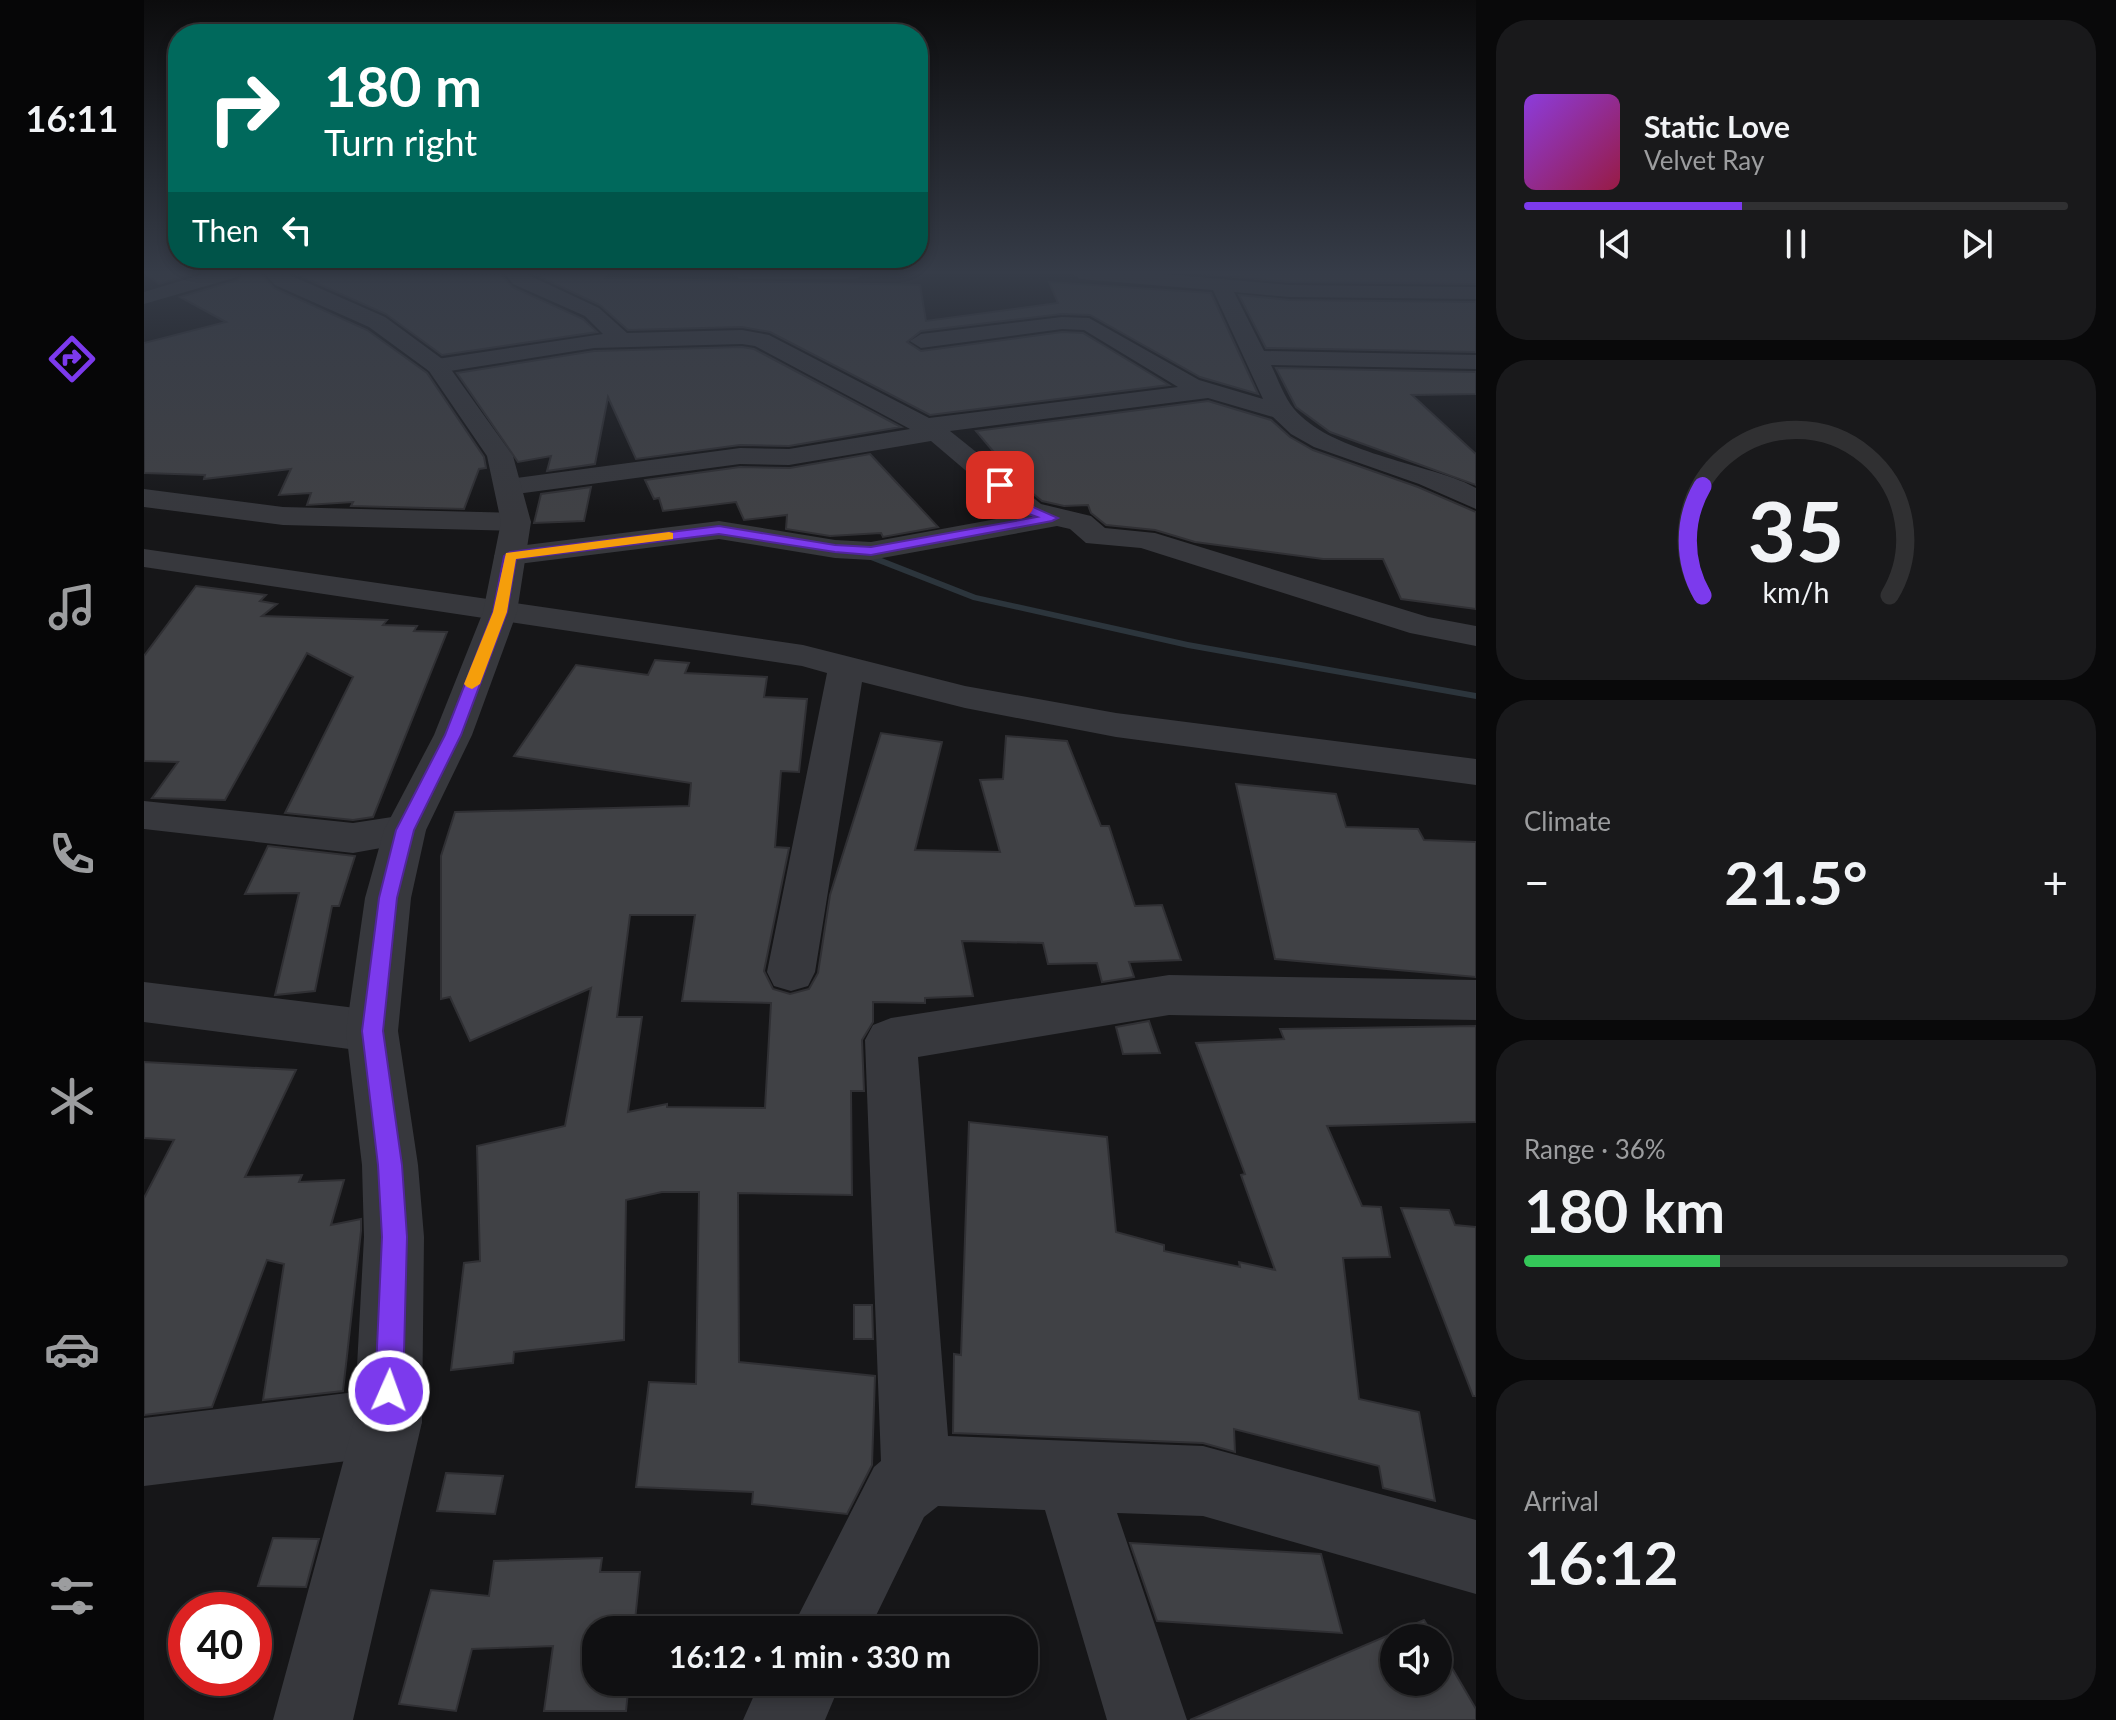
<!DOCTYPE html>
<html lang="en">
<head>
<meta charset="utf-8">
<style>
	:root { --surface:#101012; --page:#19191b; --text:#f1f3f6; --muted:#9c9d9f; --line:#303032; --accent:#7c3aed }
	body { margin:0; font-family:Lato,sans-serif; background:var(--page); color:var(--text); height:100vh; display:flex; flex-direction:column; font-size:30px; white-space:nowrap }
	* { box-sizing:border-box; margin:0 }
	p { font-size:26px; color:var(--muted) }
	.icon { flex:none; width:44px; height:44px; fill:none; stroke:currentColor; stroke-width:2; stroke-linecap:round; stroke-linejoin:round }
	.map { position:relative; flex:1; overflow:hidden }
	.side { display:flex; flex-direction:column; gap:20px; padding:20px; background:#09090a; width:640px }
	.side>* { flex:none }
	.banner { position:absolute; left:24px; top:24px; width:760px; height:244px; border-radius:32px; box-shadow:0 4px 12px #0003,0 0 0 2px var(--line); background:#00695c; color:#fff; overflow:hidden }
	.buttons { position:absolute; left:1236px; top:1624px; display:grid; gap:16px }
	.buttons a { display:grid; place-items:center; width:72px; height:72px; border-radius:50%; background:var(--surface); box-shadow:0 4px 12px #0003,0 0 0 2px var(--line); font-size:40px }
	.speed { position:absolute; left:24px; top:1592px; display:flex; gap:16px; font-size:40px; font-weight:700; text-align:center }
	.speed>* { display:grid; place-content:center; width:104px; height:104px; border-radius:50%; background:var(--surface); box-shadow:0 4px 12px #0003,0 0 0 2px var(--line); line-height:1 }
	.speed .limit { border:12px solid #d22; background:#fff; color:#111 }
	.pin { position:absolute; display:grid; place-items:center; width:68px; height:68px; color:#fff; margin:-34px; border-radius:16px; box-shadow:0 4px 12px #0006 }
	.me { position:absolute; width:88px; margin:-44px; rotate:2deg; stroke-linejoin:round; filter:drop-shadow(0 0 6px #0008) }
	.turn { display:flex; align-items:center; gap:28px; height:168px; padding:0 24px; font-size:36px }
	.turn .icon { width:104px; height:104px; stroke-width:2.5 }
	.turn b { display:block; font-size:56px; line-height:68px }
	.then { display:flex; align-items:center; height:76px; padding:0 24px; background:#0003; gap:16px; font-size:30px }
	.big { font-size:60px; font-weight:700; line-height:1.1 }
	.side .widget { flex:1; display:flex; flex-direction:column; justify-content:center; gap:12px; min-width:0; padding:0 28px; border-radius:32px; background:var(--page) }
	.side .dial { align-items:center; gap:0 }
	.dial svg { height:208px; overflow:visible; fill:none; stroke:var(--line); stroke-width:7; stroke-linecap:round; text-anchor:middle }
	.dial text { fill:var(--text); stroke:none }
	.song { display:flex; align-items:center; gap:24px }
	.cover { width:96px; height:96px; border-radius:12px; background:linear-gradient(135deg,hsl(270 70% 55%),hsl(340 70% 35%)) }
	.played { height:8px; border-radius:4px; background:linear-gradient(90deg,var(--accent) 40%,var(--line) 40%) }
	.keys { display:flex; justify-content:space-around; direction:ltr }
	.heat { display:flex; justify-content:space-between; align-items:center; font-size:44px; direction:ltr }
	.charge { height:12px; border-radius:6px; background:linear-gradient(90deg,#34c759 36%,var(--line) 0) }
	.trip { position:absolute; left:438px; top:1616px; width:456px; height:80px; border-radius:32px; background:var(--surface); box-shadow:0 4px 12px #0003,0 0 0 2px var(--line); font-weight:700; line-height:80px; text-align:center }
	main { display:flex; flex:1; min-height:0 }
	.tab-bar { display:flex; flex-direction:column; width:144px; justify-content:space-around; align-items:center; background:#060607; color:var(--muted) }
	.tab-bar .icon { width:56px; height:56px }
	.tab-bar .active { color:var(--accent) }
	.tab-bar b { font-size:36px; color:var(--text) }
	.map>svg:first-child { display:block }
	.lines { fill:none; stroke-linecap:round; stroke-linejoin:round }
	.stream { fill:#2c353c; fill-rule:evenodd }
	.building { fill:#404145; stroke:#303034; stroke-width:2; fill-rule:evenodd }
	.minor { fill:#37383d; fill-rule:evenodd }
	.tertiary { fill:#37383d; fill-rule:evenodd }
	.route { fill:#7c3aed; stroke:#51269a; stroke-width:2 }
	.slow { fill:#f59e0b }
</style>
</head>
<body>
<main>
<nav class="tab-bar">
<b>16:11</b>
<svg class="icon active" aria-label="directions" viewBox="0 0 24 24"><path d="M12 3l9 9-9 9-9-9zM9 14v-3h6M13 9l2 2-2 2"/></svg>
<svg class="icon" aria-label="music" viewBox="0 0 24 24"><path d="M9 18V5l10-2v13"/><circle cx="6" cy="18" r="3"/><circle cx="16" cy="16" r="3"/></svg>
<svg class="icon" aria-label="phone" viewBox="0 0 24 24"><path d="M5 4h4l2 5-3 2q2 4 5 5l2-3 5 2v4C11 20 4 13 5 4z"/></svg>
<svg class="icon" aria-label="climate" viewBox="0 0 24 24"><path d="M12 3v18M4 7l16 10M4 17L20 7"/></svg>
<svg class="icon" aria-label="car" viewBox="0 0 24 24"><path d="M5 17H2v-5l4-1 3-4h7l3 4 3 1v5h-3M9 17h6M6 11h13"/><circle cx="7" cy="17" r="2"/><circle cx="17" cy="17" r="2"/></svg>
<svg class="icon" aria-label="filters" viewBox="0 0 24 24"><path d="M4 7h16M4 17h16"/><circle cx="9" cy="7" r="2"/><circle cx="15" cy="17" r="2"/></svg>
</nav>
<div class="map">
<svg width="1332" height="1720" viewBox="0 0 1332 1720">
	<rect width="100%" height="100%" fill="#161618"/>
	<g class="lines">
		<path class="stream" d="M719,553H725L832,595L1044,642L1332,693V699L1044,648L829,600L719,557Z"/>
	</g>
	<path class="building" d="M0,273H51L15,284Z
		M98,273H117L130,288L223,330L283,373L340,457L342,468L335,469L320,509L207,506L209,502L163,505L167,493L135,495L147,469L60,479L61,475L0,473V343L82,322L36,297L94,280Z
		M150,273L358,275L368,287L439,319L453,332L298,355L242,314Z
		M463,273L461,278L776,285L782,321L914,303L905,282L1067,293L1114,394L1056,377L946,315L918,314L777,331L763,342L777,351L918,332L939,333L1025,385L786,415L626,332L598,327L484,330L456,305L390,274Z
		M1049,273H1332V284L1145,282Z
		M1095,295L1145,300L1332,302V352L1122,348Z
		M598,347L610,349L757,427L645,446L596,445L492,459L464,397L451,464L403,471L407,456L374,462L313,373L450,351Z
		M1132,368L1332,372V394L1268,395L1332,454V485L1186,432L1152,407Z
		M1064,401L1127,420L1146,437L1169,450L1274,487L1332,512V609L1257,599L1239,559H1179L1051,542L1011,530L962,525L947,513L944,505L920,506L898,501L860,470H865L832,431Z
		M726,454L794,527L739,537L737,533L686,536L642,529L643,515L600,520L592,502L519,511L515,498L510,499L501,480L596,467L646,468Z
		M447,487L440,521L390,523L397,494Z
		M52,586L122,595L116,601L133,604L118,616L243,620L239,625L273,626L270,631L303,632L229,817L209,820L141,813L209,677L163,653L81,800L8,798L34,762L0,761V656Z
		M511,660L545,663L541,673L623,677L620,697L663,699L655,772L637,771L631,847L645,848L620,971L629,989L646,994L665,989L674,973L686,895L737,733L798,742L771,850L856,852L836,780L859,779L862,736L923,741L957,826H965L991,906L1018,905L1037,960L985,962L990,977L958,982L953,963L904,964L899,943L818,941L829,996L781,998V1003L729,1002V1022L718,1040L720,1091H707L708,1195L594,1193L595,1362L731,1376L728,1465L703,1514L608,1504L609,1492L492,1487L505,1382L552,1384L555,1192H518L482,1200L480,1340L370,1352L369,1363L307,1370L320,1263L336,1261L333,1146L421,1126L447,988L326,1041L306,997L297,999V856L311,812L545,806L547,783L370,756L432,665L504,675ZM486,915H551L538,1001L627,1003L621,1108L523,1107V1104L484,1112L498,1017H473Z
		M1092,784L1192,794L1202,827L1274,829L1280,840L1332,842V977L1131,959Z
		M124,846L211,856L195,906H188L171,991L131,995L155,893L101,894Z
		M1005,1021L1016,1053L979,1054L972,1027Z
		M1332,1026V1122L1183,1126L1218,1206L1237,1207L1246,1257L1199,1258L1215,1399L1275,1412L1291,1501L1239,1488L1235,1466L1090,1429L1091,1452L1059,1443L809,1433L810,1354L817,1355L825,1122L963,1137L972,1232L1020,1245V1251L1096,1267L1095,1262L1131,1270L1097,1175L1101,1174L1052,1043L1140,1039L1136,1029Z
		M0,1062L152,1070L101,1177L158,1175L155,1182L200,1180L187,1225L217,1219V1231L199,1391L119,1400L140,1264L123,1260L68,1407L0,1415V1198L30,1140L0,1138Z
		M1257,1208L1305,1210L1311,1225L1332,1227V1396H1329Z
		M710,1305H728L729,1339H710Z
		M302,1473L359,1476L351,1514L293,1511Z
		M129,1538L175,1539L162,1587L114,1586Z
		M986,1543L1177,1554L1198,1633L1013,1621Z
		M458,1558L456,1572H496L490,1630H452V1682H485L482,1711H400L409,1646L328,1649L312,1711L255,1704L287,1590L345,1596L350,1561Z
		M1280,1620L1291,1638H1250V1682H1294V1644L1332,1709V1720H1046Z"/>
	<g class="lines">
		<path class="minor" d="M63,273H95L93,277L0,304V292Z
			M360,273H380L455,308L483,333L598,330L625,335L785,418L1034,387L940,330L918,329L777,348L766,341L777,334L918,317L945,318L1055,380L1119,399L1069,290L936,279L927,273H1010L1145,285L1332,287V299L1145,297L1090,292L1120,351L1332,355V369L1127,365C1134,379 1140,397 1150,409C1185,450 1271,462 1320,482L1332,488V509L1275,484L1170,447L1147,434L1129,417L1064,398L806,431L897,504L947,516L961,528L1011,533L1284,617L1332,626V646L1266,633L997,548L942,543L926,529L913,526L727,560L691,558L575,539L366,565L355,563L350,556L355,549L366,547L575,521L691,540L727,542L874,515L787,441L645,465L596,464L365,495L355,493L351,487L355,481L365,479L596,448L645,449L766,429L611,346L598,344L450,348L293,373L285,371L281,366L285,361L293,359L459,334L441,316L369,284Z
			M587,273H721L712,279H596Z
			M0,489L139,507L372,513L383,516L387,522L383,528L372,531L139,525L0,507Z
			M0,549L659,645L821,686L972,713L1332,759V785L972,737L821,708L718,682L671,972L664,986L647,991L630,986L623,972L683,673L658,666L0,567Z
			M0,801L209,823L261,815L276,819L282,830L276,841L209,853L0,829Z
			M1025,975L1332,980V1020L1025,1015L774,1057L804,1436L1059,1446L1332,1520V1594L1059,1516L973,1513L1043,1720H963L901,1510L794,1506L780,1517L725,1630H647L730,1467L737,1461L721,1040L729,1025L747,1018Z
			M0,982L228,1010L246,1016L254,1031L246,1046L228,1052L0,1022Z
			M244,1388L268,1398L278,1422L268,1446L244,1456L0,1486V1418Z
			M616,1682H697L681,1720H599Z"/>
		<path class="tertiary" d="M120,273H141L241,317L301,361L369,456L387,522L373,612L328,735L282,830L267,898L254,1031L274,1165L280,1237L278,1422L209,1720H129L210,1422L220,1237L218,1165L202,1031L221,898L240,830L290,735L339,612L357,522L343,456L285,371L225,327L131,285Z"/>
	</g>
	<linearGradient id="sky" x2="0" y2="1"><stop stop-color="#0c0c0d"/><stop offset="0.53" stop-color="#363c48"/><stop offset="1" stop-color="#363c48" stop-opacity="0"/></linearGradient>
	<rect width="1332" height="514" fill="url(#sky)"/>
	<path class="route" d="M856,482L891,508L914,518L908,521L727,555L691,552L575,534L372,559L363,612L317,735L270,830L253,898L239,1031L258,1165L263,1237L259,1391L255,1401L245,1405L235,1401L231,1391L238,1237L234,1165L218,1031L235,898L252,830L301,735L349,612L360,556L366,552L575,526L691,545L727,547L893,517L882,513L852,488V483Z"/>
	<path class="slow" d="M525,532L529,533V539L372,559L363,612L336,684L328,689L323,687L320,684L349,612L362,553Z"/>
</svg>
<div class="buttons">
<a><svg class="icon" aria-label="sound" viewBox="0 0 24 24"><path d="M4 9h4l5-4v14l-5-4H4zM17 9q2 3 0 6"/></svg></a>
</div>
<div class="speed"><div class="limit">40</div></div>
<div class="pin" style="left:856px;top:485px;background:#d93025"><svg class="icon" aria-label="arrive" viewBox="0 0 24 24"><path d="M6 21V4h12l-3 4 3 4H6"/></svg></div>
<svg class="me" style="left:245px;top:1391px" viewBox="-20 -20 40 40"><circle r="17" fill="#7c3aed" stroke="#fff" stroke-width="3"/><path d="M0-11L8 9 0 5-8 9z" fill="#fff"/></svg>
<div class="trip">16:12 · 1 min · 330 m</div>
<div class="banner">
<div class="turn"><svg class="icon" aria-label="right" viewBox="0 0 24 24"><path d="M7 20v-9h11M14 6l5 5-5 5"/></svg><div><b>180 m</b>Turn right</div></div>
<div class="then">Then<svg class="icon" aria-label="left" viewBox="0 0 24 24"><path d="M17 20v-9H6M10 6l-5 5 5 5"/></svg></div>
</div>
</div>
<section class="side">
<div class="widget">
<div class="song"><i class="cover"></i><div><b>Static Love</b><p>Velvet Ray</p></div></div>
<div class="played"></div>
<div class="keys"><svg class="icon" aria-label="previous" viewBox="0 0 24 24"><path d="M18 5L8 12l10 7zM5 5v14"/></svg><svg class="icon" aria-label="pause" viewBox="0 0 24 24"><path d="M8 5v14M16 5v14"/></svg><svg class="icon" aria-label="next" viewBox="0 0 24 24"><path d="M6 5l10 7-10 7zM19 5v14"/></svg></div>
</div>
<div class="widget dial"><svg viewBox="0 0 100 80">
<path d="M14 69A42 42 0 1 1 86 69"/>
<path d="M14 69A42 42 0 0 1 14 27" stroke="#7c3aed"/>
<text x="50" y="56" font-size="32" font-weight="700">35</text>
<text x="50" y="72" font-size="11">km/h</text>
</svg></div>
<div class="widget"><p>Climate</p>
<div class="heat"><a>−</a><b class="big">21.5°</b><a>+</a></div>
</div>
<div class="widget"><p>Range · 36%</p><b class="big">180 km</b><div class="charge"></div></div>
<div class="widget"><p>Arrival</p><b class="big">16:12</b></div>
</section>
</main>
</body>
</html>
